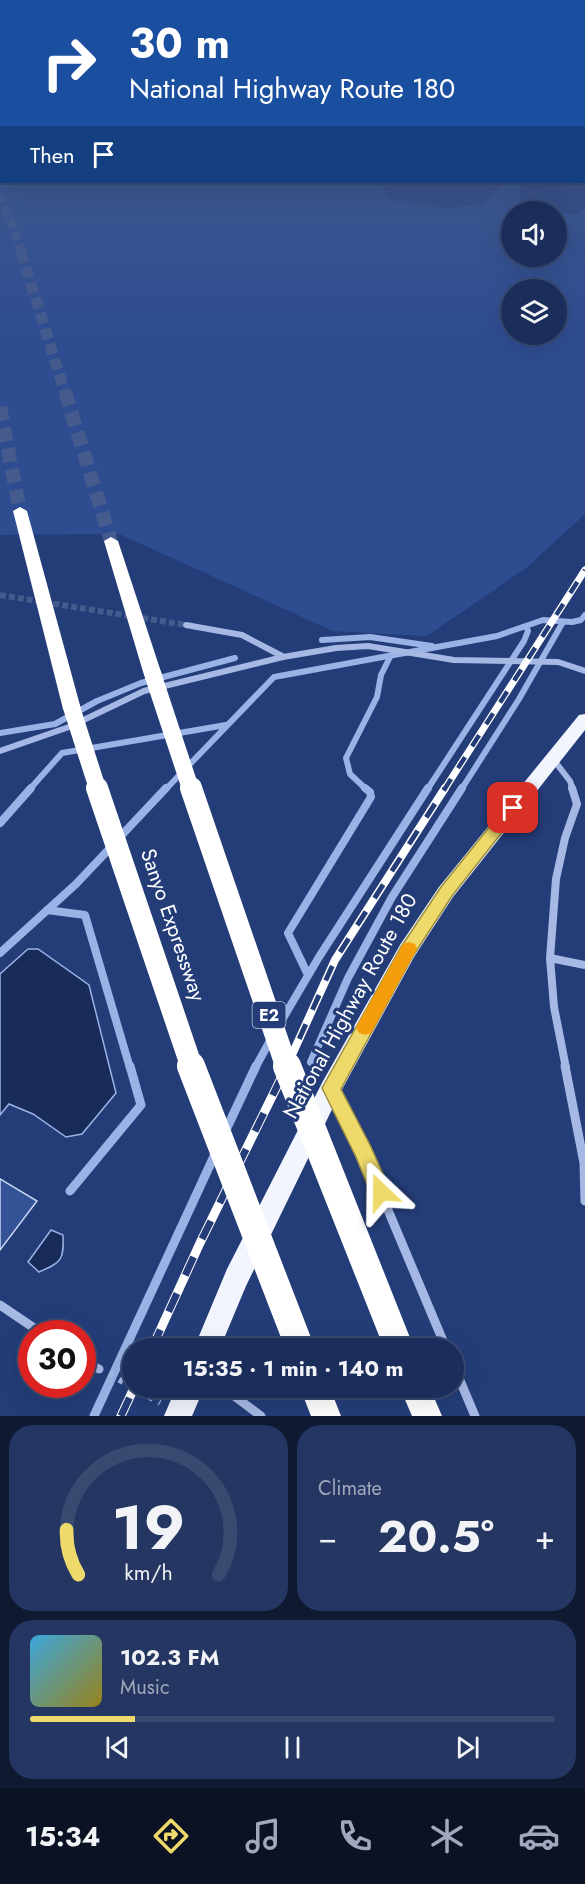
<!DOCTYPE html>
<html lang="en">
<head>
<meta charset="utf-8">
<style>
	:root { --surface:#1b2e5b; --page:#243661; --text:#f1f3f6; --muted:#a0a8bb; --line:#394a71; --accent:#eeda6a }
	body { margin:0; font-family:Jost,sans-serif; background:var(--page); color:var(--text); height:100vh; display:flex; flex-direction:column; font-size:22px; white-space:nowrap }
	* { box-sizing:border-box; margin:0 }
	p { font-size:20px; color:var(--muted) }
	.icon { flex:none; width:33px; height:33px; fill:none; stroke:currentColor; stroke-width:2; stroke-linecap:round; stroke-linejoin:round }
	.map { position:relative; height:1416px; overflow:hidden }
	.panel { display:flex; flex-direction:column; gap:9px; padding:9px; background:#0f1932; flex:1 }
	.panel>* { flex:none }
	.top-card { position:absolute; left:0px; top:0px; width:585px; height:183px; box-shadow:0 6px 24px #0002,0 0 0 2px var(--line); background:#1a4fa0; color:#fff; overflow:hidden }
	.controls { position:absolute; left:501px; top:201px; display:grid; gap:12px }
	.controls a { display:grid; place-items:center; width:66px; height:66px; border-radius:50%; background:var(--surface); box-shadow:0 6px 24px #0002,0 0 0 2px var(--line); font-size:30px }
	.speed { position:absolute; left:18px; top:1320px; display:flex; gap:12px; font-size:30px; font-weight:700; text-align:center }
	.speed>* { display:grid; place-content:center; width:78px; height:78px; border-radius:50%; background:var(--surface); box-shadow:0 6px 24px #0002,0 0 0 2px var(--line); line-height:1 }
	.speed .limit { border:9px solid #d22; background:#fff; color:#111 }
	.pin { position:absolute; display:grid; place-items:center; width:51px; height:51px; color:#fff; margin:-26px; border-radius:12px; box-shadow:0 3px 9px #0006 }
	.me { position:absolute; width:66px; margin:-33px; rotate:337deg; stroke-linejoin:round; filter:drop-shadow(0 0 4px #0008) }
	.turn { display:flex; align-items:center; gap:21px; height:126px; padding:0 30px; font-size:27px }
	.turn .icon { width:78px; height:78px; stroke-width:2.5 }
	.turn b { display:block; font-size:42px; line-height:51px }
	.then { display:flex; align-items:center; height:57px; padding:0 30px; background:#0003; gap:12px; font-size:22px }
	.big { font-size:45px; font-weight:700; line-height:1.1 }
	.panel .widget { flex:1; display:flex; flex-direction:column; justify-content:center; gap:9px; min-width:0; padding:0 21px; border-radius:24px; background:var(--page) }
	.panel .dial { align-items:center; gap:0 }
	.dial svg { height:156px; overflow:visible; fill:none; stroke:var(--line); stroke-width:7; stroke-linecap:round; text-anchor:middle }
	.dial text { fill:var(--text); stroke:none }
	.song { display:flex; align-items:center; gap:18px }
	.cover { width:72px; height:72px; border-radius:9px; background:linear-gradient(135deg,hsl(200 70% 55%),hsl(50 70% 35%)) }
	.played { height:6px; border-radius:3px; background:linear-gradient(90deg,var(--accent) 20%,var(--line) 20%) }
	.keys { display:flex; justify-content:space-around; direction:ltr }
	.heat { display:flex; justify-content:space-between; align-items:center; font-size:33px; direction:ltr }
	.panel .tiles { flex:1; display:grid; gap:9px; grid-template-columns:1fr 1fr }
	.widget:last-child { grid-column:span 2 }
	.trip { position:absolute; left:122px; top:1338px; width:342px; height:60px; border-radius:30px; background:var(--surface); box-shadow:0 6px 24px #0002,0 0 0 2px var(--line); font-weight:700; line-height:60px; text-align:center }
	.dock { display:flex; height:96px; justify-content:space-around; align-items:center; background:#0b1224; color:var(--muted) }
	.dock .icon { width:42px; height:42px }
	.dock .on { color:var(--accent) }
	.dock b { font-size:27px; color:var(--text) }
	.map>svg:first-child { display:block }
	.green { fill:#2e4d91; fill-rule:evenodd }
	.water { fill:#182b59; stroke:#9ab2e5; stroke-width:1.5 }
	.lines { fill:none; stroke-linecap:round; stroke-linejoin:round }
	.stream-far2 { stroke:#9ab2e5; stroke-width:6 }
	.stream-far1 { stroke:#9ab2e5; stroke-width:8 }
	.stream { stroke:#9ab2e5; stroke-width:9 }
	.building { fill:#345296; stroke:#c9d6f3; stroke-width:1.5 }
	.minor-tunnel { stroke:#455a8d; stroke-width:6; stroke-dasharray:6 3; stroke-linecap:butt }
	.motorway-tunnel-far2 { stroke:#455a8d; stroke-width:9; stroke-dasharray:9 4.5; stroke-linecap:butt }
	.motorway-tunnel-far1 { stroke:#455a8d; stroke-width:11; stroke-dasharray:11 5; stroke-linecap:butt }
	.motorway-tunnel { stroke:#455a8d; stroke-width:14; stroke-dasharray:14 7; stroke-linecap:butt }
	.path { stroke:#a6b9e4; stroke-width:6; stroke-dasharray:4.5 7; stroke-linecap:butt }
	.minor-far2 { stroke:#a6b9e4; stroke-width:6 }
	.minor-far1 { stroke:#a6b9e4; stroke-width:8 }
	.minor { stroke:#a6b9e4; stroke-width:9 }
	.trunk { fill:#f2f5fe; fill-rule:evenodd }
	.motorway { fill:#fff; fill-rule:evenodd }
	.rail-far2-casing { stroke:#fff; stroke-width:7 }
	.rail-far1-casing { stroke:#fff; stroke-width:8 }
	.rail-casing { stroke:#fff; stroke-width:9 }
	.rail-far2 { stroke:#243d79; stroke-width:4.5; stroke-dasharray:13; stroke-linecap:butt }
	.rail-far1 { stroke:#243d79; stroke-width:5; stroke-dasharray:16; stroke-linecap:butt }
	.rail { stroke:#243d79; stroke-width:7; stroke-dasharray:20; stroke-linecap:butt }
	.motorway-bridge-far2 { stroke:#fff; stroke-width:17 }
	.motorway-bridge-far1 { stroke:#fff; stroke-width:22 }
	.motorway-bridge { stroke:#fff; stroke-width:28 }
	.route { fill:#eeda6a; stroke:#9b8e45; stroke-width:1.5 }
	.slow { fill:#f59e0b }
	.labels { text-anchor:middle; stroke-width:6; stroke-linejoin:round; paint-order:stroke }
	.shield { fill:#243d79; stroke:#bdc5d7; stroke-width:1.5 }
	.shield-label { font-size:16px; font-weight:bold; fill:#fff }
	.near-street-label { font-size:21px; fill:#fff; stroke:#243d79 }
</style>
</head>
<body>
<div class="map">
<svg width="585" height="1416" viewBox="0 0 585 1416">
	<rect width="100%" height="100%" fill="#243d79"/>
	<path class="green" d="M0,142L2,182H381L389,200L447,208L484,204L504,182H518L522,211H529L512,212V256H556L557,213L578,214L585,207V514L526,568L427,636L333,631L119,534L0,535ZM512,290H556V334H512Z"/>
	<path class="water" d="M28,949H38L89,985L116,1093L82,1134L66,1137L33,1114L9,1104L0,1115V974Z
		M51,1230L63,1235C64,1260 62,1262 39,1272L28,1262Z"/>
	<g class="lines">
		<path class="stream-far2" d="M322,640L370,637L432,646
			M0,733L55,724L97,701L141,683L235,658
			M29,790L62,753L226,725
			M165,790L274,677L497,636L543,620L572,622L581,620L585,615
			M367,790L350,774L346,758L377,697L381,675L390,657
			M427,790L524,641L528,631L526,626
			M461,790L519,699L563,622"/>
		<path class="stream-far1" d="M0,823L31,788
			M119,838L166,788
			M47,910L85,915L130,1068
			M0,953L76,884L112,846
			M308,975L288,933L371,797L370,792L365,788
			M279,1025L319,957L428,788
			M311,1062L348,978L392,897L462,788
			M255,1068L271,1039"/>
		<path class="stream" d="M225,1132L256,1066
			M70,1191L141,1105L130,1066
			M94,1416L216,1152"/>
	</g>
	<path class="building" d="M0,1179L37,1201L0,1250Z"/>
	<g class="lines">
		<path class="minor-tunnel" d="M0,595L186,625"/>
		<path class="motorway-tunnel-far2" d="M0,194L22,253"/>
		<path class="motorway-tunnel-far1" d="M21,252L65,393"/>
		<path class="motorway-tunnel" d="M65,392L111,541
			M0,407L20,511"/>
		<path class="path" d="M109,1374L160,1403"/>
		<path class="minor-far2" d="M186,625L242,635L282,656
			M0,751L69,727L144,691L283,657L336,648L368,646L454,660L558,662L585,671
			M553,759L570,781L573,790"/>
		<path class="minor-far1" d="M550,958L585,965
			M566,1068L554,1007L550,958L556,879L565,838L577,804L572,788"/>
		<path class="minor" d="M565,1066L584,1163L585,1201
			M334,1094L364,1153L446,1348
			M0,1305L43,1334
			M82,1361L99,1369
			M453,1364L475,1416
			M217,1388L229,1392L261,1416"/>
		<path class="trunk" d="M585,714V730L453,897L414,957L339,1095L246,1286L220,1348H194L227,1269L323,1081L400,945L439,887L579,715Z
			M176,1388H204L192,1416H164Z"/>
		<path class="motorway" d="M20,507L27,511L81,709L78,713H66L63,709L13,511Z
			M111,537L118,541L162,675L159,679H147L144,675L104,541Z
			M300,1388H330L341,1416H311Z
			M400,1388H430L442,1416H412Z"/>
		<g class="rail-far2-casing">
			<path id="rail-far2" d="M444,790L585,570"/>
		</g>
		<g class="rail-far1-casing">
			<path id="rail-far1" d="M286,1068L335,960L445,788"/>
		</g>
		<g class="rail-casing">
			<path id="rail" d="M152,1348L200,1243L287,1066
				M121,1416L134,1388"/>
		</g>
		<use href="#rail-far2" class="rail-far2"/>
		<use href="#rail-far1" class="rail-far1"/>
		<use href="#rail" class="rail"/>
		<path class="motorway-bridge-far2" d="M153,675L191,790
			M72,709L98,790"/>
		<path class="motorway-bridge-far1" d="M97,788L192,1068
			M191,788L287,1068"/>
		<path class="motorway-bridge" d="M191,1066L300,1348
			M287,1066L399,1348"/>
	</g>
	<linearGradient id="sky" x2="0" y2="1"><stop stop-color="#142243"/><stop offset="0.42" stop-color="#3f578c"/><stop offset="1" stop-color="#3f578c" stop-opacity="0"/></linearGradient>
	<rect width="585" height="340" fill="url(#sky)"/>
	<path class="route" d="M513,803L518,805L520,808L518,812L452,896L413,956L341,1089L371,1147L391,1192L388,1199L381,1202L373,1199L356,1157L322,1088L401,947L441,887L507,805Z"/>
	<path class="slow" d="M409,942L415,944L417,949L371,1033L365,1035L359,1033L356,1027L359,1022L403,944Z"/>
	<g class="labels">
		<rect class="shield" x="252.5" y="1002" width="33" height="26" rx="4.5"/>
		<g class="shield-label">
			<text x="269" y="1021">E2</text>
		</g>
		<g class="near-street-label">
			<text transform="translate(173 925) rotate(71)" y="7">Sanyo Expressway</text>
			<text transform="translate(350 1006) rotate(-61)" y="7">National Highway Route 180</text>
		</g>
	</g>
</svg>
<div class="controls">
<a><svg class="icon" aria-label="sound" viewBox="0 0 24 24"><path d="M4 9h4l5-4v14l-5-4H4zM17 9q2 3 0 6"/></svg></a>
<a><svg class="icon" aria-label="layers" viewBox="0 0 24 24"><path d="M12 4l9 5-9 5-9-5zM3 14l9 5 9-5"/></svg></a>
</div>
<div class="speed"><div class="limit">30</div></div>
<div class="pin" style="left:513px;top:808px;background:#d93025"><svg class="icon" aria-label="arrive" viewBox="0 0 24 24"><path d="M6 21V4h12l-3 4 3 4H6"/></svg></div>
<svg class="me" style="left:381px;top:1192px" viewBox="-20 -20 40 40"><path d="M0-17L14 15 0 8-14 15z" fill="#eeda6a" stroke="#fff" stroke-width="4"/></svg>
<div class="trip">15:35 · 1 min · 140 m</div>
<div class="top-card">
<div class="turn"><svg class="icon" aria-label="right" viewBox="0 0 24 24"><path d="M7 20v-9h11M14 6l5 5-5 5"/></svg><div><b>30 m</b>National Highway Route 180</div></div>
<div class="then">Then<svg class="icon" aria-label="arrive" viewBox="0 0 24 24"><path d="M6 21V4h12l-3 4 3 4H6"/></svg></div>
</div>
</div>
<section class="panel">
<div class="tiles">
<div class="widget dial"><svg viewBox="0 0 100 80">
<path d="M14 69A42 42 0 1 1 86 69"/>
<path d="M14 69A42 42 0 0 1 8 46" stroke="#eeda6a"/>
<text x="50" y="56" font-size="32" font-weight="700">19</text>
<text x="50" y="72" font-size="11">km/h</text>
</svg></div>
<div class="widget"><p>Climate</p>
<div class="heat"><a>−</a><b class="big">20.5°</b><a>+</a></div>
</div>
<div class="widget">
<div class="song"><i class="cover"></i><div><b>102.3 FM</b><p>Music</p></div></div>
<div class="played"></div>
<div class="keys"><svg class="icon" aria-label="previous" viewBox="0 0 24 24"><path d="M18 5L8 12l10 7zM5 5v14"/></svg><svg class="icon" aria-label="pause" viewBox="0 0 24 24"><path d="M8 5v14M16 5v14"/></svg><svg class="icon" aria-label="next" viewBox="0 0 24 24"><path d="M6 5l10 7-10 7zM19 5v14"/></svg></div>
</div>
</div>
</section>
<nav class="dock">
<b>15:34</b>
<svg class="icon on" aria-label="directions" viewBox="0 0 24 24"><path d="M12 3l9 9-9 9-9-9zM9 14v-3h6M13 9l2 2-2 2"/></svg>
<svg class="icon" aria-label="music" viewBox="0 0 24 24"><path d="M9 18V5l10-2v13"/><circle cx="6" cy="18" r="3"/><circle cx="16" cy="16" r="3"/></svg>
<svg class="icon" aria-label="phone" viewBox="0 0 24 24"><path d="M5 4h4l2 5-3 2q2 4 5 5l2-3 5 2v4C11 20 4 13 5 4z"/></svg>
<svg class="icon" aria-label="climate" viewBox="0 0 24 24"><path d="M12 3v18M4 7l16 10M4 17L20 7"/></svg>
<svg class="icon" aria-label="car" viewBox="0 0 24 24"><path d="M5 17H2v-5l4-1 3-4h7l3 4 3 1v5h-3M9 17h6M6 11h13"/><circle cx="7" cy="17" r="2"/><circle cx="17" cy="17" r="2"/></svg>
</nav>
</body>
</html>
